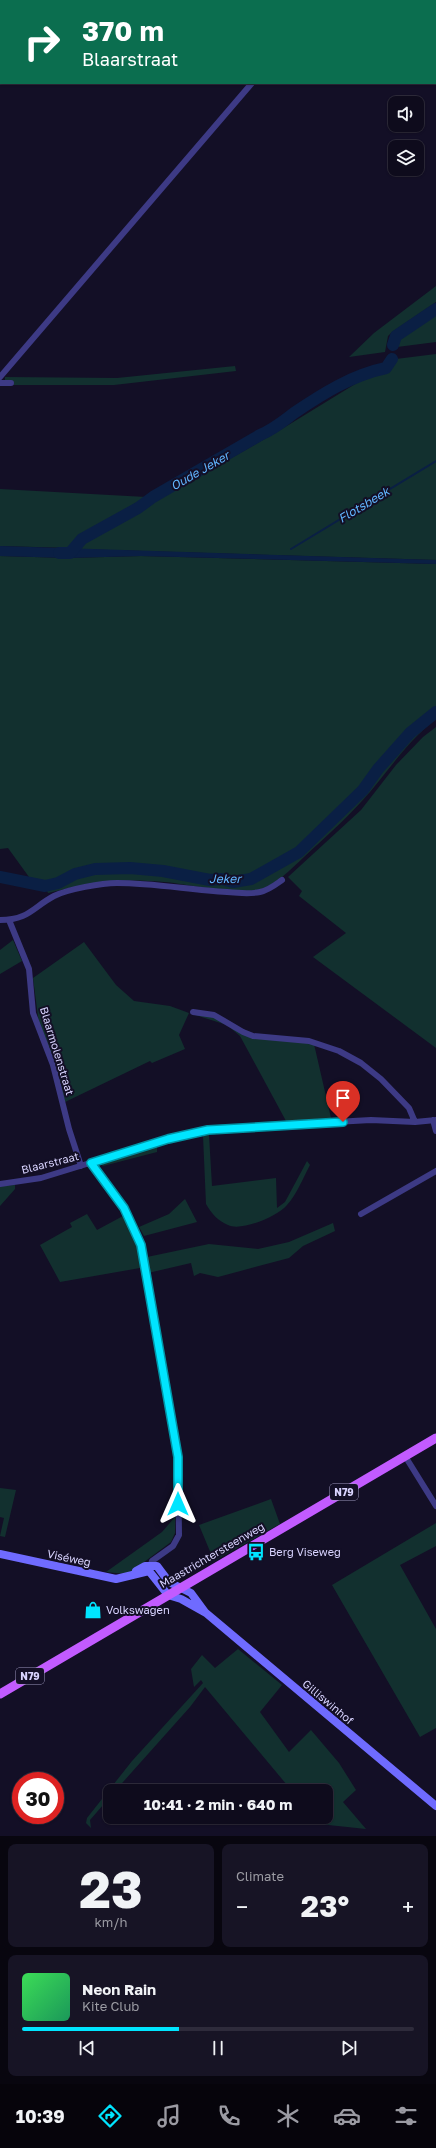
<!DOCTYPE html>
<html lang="en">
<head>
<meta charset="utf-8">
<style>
	:root { --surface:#0e0b1c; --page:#171425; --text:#f1f3f6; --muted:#9b9ba3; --line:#2e2b3b; --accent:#00e5ff }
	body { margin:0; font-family:"Golos Text",sans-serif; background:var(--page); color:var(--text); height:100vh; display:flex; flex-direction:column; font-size:15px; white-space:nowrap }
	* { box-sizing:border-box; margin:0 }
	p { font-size:13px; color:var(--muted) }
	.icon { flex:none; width:22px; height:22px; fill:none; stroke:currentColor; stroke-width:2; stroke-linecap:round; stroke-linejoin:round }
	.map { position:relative; height:1836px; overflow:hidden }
	.side { display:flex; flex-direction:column; gap:8px; padding:8px; background:#08060f; flex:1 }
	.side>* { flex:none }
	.banner { position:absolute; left:0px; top:0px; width:436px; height:84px; box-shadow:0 1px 3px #0004,0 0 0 1px var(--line); background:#0b6e4f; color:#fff; overflow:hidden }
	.tools { position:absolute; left:388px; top:96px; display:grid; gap:8px }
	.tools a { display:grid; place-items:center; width:36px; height:36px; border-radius:8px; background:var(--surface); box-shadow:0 1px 3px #0004,0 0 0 1px var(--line); font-size:20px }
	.speed { position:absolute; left:12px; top:1772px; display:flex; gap:8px; font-size:20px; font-weight:700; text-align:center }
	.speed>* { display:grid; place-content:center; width:52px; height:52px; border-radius:50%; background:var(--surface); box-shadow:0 1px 3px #0004,0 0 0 1px var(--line); line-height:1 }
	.speed .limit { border:6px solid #d22; background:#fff; color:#111 }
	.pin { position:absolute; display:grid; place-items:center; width:34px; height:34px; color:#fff; margin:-41px -17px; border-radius:50% 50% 50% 0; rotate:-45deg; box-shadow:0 0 4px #0007 }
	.pin .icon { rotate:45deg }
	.me { position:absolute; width:44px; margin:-22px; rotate:0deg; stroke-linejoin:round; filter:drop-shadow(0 0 3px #0008) }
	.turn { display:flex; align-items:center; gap:14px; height:84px; padding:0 16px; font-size:18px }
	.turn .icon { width:52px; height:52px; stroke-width:2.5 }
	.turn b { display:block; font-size:28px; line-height:34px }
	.big { font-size:30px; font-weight:700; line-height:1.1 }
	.side .card { flex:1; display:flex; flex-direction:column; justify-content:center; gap:6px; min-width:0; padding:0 14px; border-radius:8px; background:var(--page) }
	.side .dial { align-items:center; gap:0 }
	.dial b { font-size:52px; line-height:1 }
	.song { display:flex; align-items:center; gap:12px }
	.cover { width:48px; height:48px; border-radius:6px; background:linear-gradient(135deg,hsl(130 70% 55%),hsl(150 70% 35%)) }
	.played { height:4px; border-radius:2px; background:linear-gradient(90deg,var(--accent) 40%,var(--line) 40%) }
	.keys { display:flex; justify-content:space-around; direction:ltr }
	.heat { display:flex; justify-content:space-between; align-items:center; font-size:22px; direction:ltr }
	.side .tiles { flex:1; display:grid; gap:8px; grid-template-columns:1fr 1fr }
	.card:last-child { grid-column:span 2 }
	.trip { position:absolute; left:103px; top:1784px; width:230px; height:40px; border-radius:8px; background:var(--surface); box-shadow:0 1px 3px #0004,0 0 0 1px var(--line); font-weight:700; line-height:40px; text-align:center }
	.menu { display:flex; height:64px; justify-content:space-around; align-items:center; background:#06040b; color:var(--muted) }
	.menu .icon { width:28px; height:28px }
	.menu .current { color:var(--accent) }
	.menu b { font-size:18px; color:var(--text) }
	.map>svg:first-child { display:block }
	.green { fill:#12302f }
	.water { fill:#0a1f44 }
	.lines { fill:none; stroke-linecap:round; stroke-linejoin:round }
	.stream { stroke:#0a1f44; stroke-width:2 }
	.river { stroke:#0a1f44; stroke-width:12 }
	.street { stroke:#3d3a85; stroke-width:6 }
	.secondary { stroke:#6f6bff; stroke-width:8 }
	.primary { stroke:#c25bff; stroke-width:9 }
	.route-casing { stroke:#0095a6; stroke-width:10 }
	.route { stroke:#00e5ff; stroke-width:7 }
	.labels { text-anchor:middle; stroke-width:4; stroke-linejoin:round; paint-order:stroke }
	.shield { fill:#130f26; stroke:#9e99be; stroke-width:1 }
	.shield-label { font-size:10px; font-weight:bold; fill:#d9d4ff }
	.street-label { font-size:11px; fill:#d9d4ff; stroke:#130f26 }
	.poi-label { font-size:11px; fill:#d9d4ff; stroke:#130f26; text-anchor:start }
	.water-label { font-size:12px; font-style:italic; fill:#62b6ff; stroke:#130f26 }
</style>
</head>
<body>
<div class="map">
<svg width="436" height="1836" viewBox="0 0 436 1836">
	<rect width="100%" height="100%" fill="#130f26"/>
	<path class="green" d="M436,286V302L392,332L388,336L385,352L349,357L374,333Z
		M436,311V342L397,347C398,329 423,322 436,311Z
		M436,354V560L77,549C101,528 127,521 152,503L277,432L365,378L392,367L396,359Z
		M235,366L236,371L114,385H5V377L117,378Z
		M0,489L146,497L79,536L70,548L0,546Z
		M0,556L68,558L141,556L436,564V719C404,744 388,773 361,802C343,822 323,839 304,857C291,869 276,885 258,890C235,895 189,884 164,882C118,878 92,882 48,893L43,882L29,877L8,848L0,849Z
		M436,727V1048L313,957L346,933L299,896L302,891L288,877L361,810L396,765L423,737Z
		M13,940L22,961L0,974V950Z
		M84,942L116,985L134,1001L170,1006L189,1013L215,1017L243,1034L314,1044L331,1118L286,1121L240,1036L227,1025L189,1013L179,1035L185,1049L152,1063L150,1061L63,1103L39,1024L33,978Z
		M209,1135L212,1186L276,1178L277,1208L285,1202L307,1161L310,1165C303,1178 297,1194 287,1205C278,1216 241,1232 228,1225C218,1221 211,1213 206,1204L203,1136Z
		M157,1146V1152L103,1166L101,1164Z
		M15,1185V1189L0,1206V1186Z
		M185,1199L197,1222L144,1236L139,1227L169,1214Z
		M87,1214L97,1230L123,1216L137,1243L140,1268L60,1282L40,1245L72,1227L70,1223Z
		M333,1223L335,1231L303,1246L289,1258L218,1277L200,1273L194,1276L191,1263L148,1273L147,1257L209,1244L258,1249L289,1242Z
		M0,1488L16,1490L5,1537L0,1536L4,1518L0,1517Z
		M271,1499L280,1524L214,1561L199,1525Z
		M175,1517V1533L171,1542L132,1571L125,1574L106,1572L162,1532Z
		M436,1523V1546L400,1565L436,1629V1728L420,1737L332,1585Z
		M238,1649L282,1685L260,1712L289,1752L311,1730L339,1763L356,1790L343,1802L366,1829L319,1824L313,1817H326V1791H292L205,1687L190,1707L115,1791H110V1797L90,1820L91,1828L86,1823L87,1818L132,1761L203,1683L201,1680L194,1687L191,1669L202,1655L215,1668Z"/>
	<path class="water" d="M0,546L436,560V564L141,556L68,558L0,556Z
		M3,874L43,883L42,888L3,882Z"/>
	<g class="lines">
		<path class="stream" d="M291,549L436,461"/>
		<path class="river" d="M393,345L396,336L436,309
			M59,553H70L82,539L138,508L153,497L260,435C274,429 282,422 294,413C322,394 352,375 386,368L392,359
			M0,877L45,886L58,883L75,874L95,869L130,868L163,871L210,880L221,879L233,882L251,879L299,852L363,790L378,769L410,733L436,712"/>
		<path class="street" d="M322,1L323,0
			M0,377L252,83
			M0,383H11
			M0,920C29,920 33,907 54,896C68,889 102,883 117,883C154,883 190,890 227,892C237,893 251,894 260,892C269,890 275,885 282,880
			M9,920L29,969L33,1013L53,1065L69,1129L81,1166
			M193,1012L214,1015L243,1032L253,1036L309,1041L339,1051L361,1063L381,1079L409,1108L415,1122
			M433,1120L436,1131
			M91,1163L124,1208L141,1245L178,1457L179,1535L173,1546L152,1561L149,1570
			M0,1184L41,1178L168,1139L208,1130L243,1127L371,1120L415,1122L436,1120
			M361,1214L436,1171
			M405,1456L436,1506"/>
		<path class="secondary" d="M0,1554L116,1579L149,1571L168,1595L181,1599L206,1613L436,1806
			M136,1571L145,1566H157L169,1582L191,1593L205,1612"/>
		<path class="primary" d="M0,1694L436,1438"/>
	</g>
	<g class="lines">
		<g class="route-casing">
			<path id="route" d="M178,1504V1457L141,1245L124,1208L91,1163L168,1139L208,1130L343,1122"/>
		</g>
		<use href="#route" class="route"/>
	</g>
	<defs>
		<g id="bus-bare" transform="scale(1.38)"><path d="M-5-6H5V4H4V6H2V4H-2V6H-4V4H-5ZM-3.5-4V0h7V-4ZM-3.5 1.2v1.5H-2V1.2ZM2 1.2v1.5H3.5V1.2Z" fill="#00e5ff" stroke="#130f26" stroke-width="2.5" paint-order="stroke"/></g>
		<g id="shop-bare" transform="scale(1.38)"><path d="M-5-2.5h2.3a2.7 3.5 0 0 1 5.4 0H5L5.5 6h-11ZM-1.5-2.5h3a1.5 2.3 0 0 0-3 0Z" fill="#00e5ff" stroke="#130f26" stroke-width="2.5" paint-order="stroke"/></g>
	</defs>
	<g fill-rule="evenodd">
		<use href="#bus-bare" x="256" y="1552"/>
		<use href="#shop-bare" x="93" y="1610"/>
	</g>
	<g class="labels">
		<g class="shield">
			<rect x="330" y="1484" width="28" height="16" rx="3"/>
			<rect x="16" y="1668" width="28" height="16" rx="3"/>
		</g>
		<g class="shield-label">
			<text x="344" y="1496">N79</text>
			<text x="30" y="1680">N79</text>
		</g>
		<g class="street-label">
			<text transform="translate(57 1051) rotate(73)" y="4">Blaarmolenstraat</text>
			<text transform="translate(50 1163) rotate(-14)" y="4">Blaarstraat</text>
			<text transform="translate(212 1555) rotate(-30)" y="4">Maastrichtersteenweg</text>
			<text transform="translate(69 1558) rotate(12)" y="4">Viséweg</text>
			<text transform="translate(328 1702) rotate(40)" y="4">Gilliswinhof</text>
		</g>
		<g class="poi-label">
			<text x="269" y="1556">Berg Viseweg</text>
			<text x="106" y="1614">Volkswagen</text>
		</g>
		<g class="water-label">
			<text transform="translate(200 471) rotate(-30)" y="4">Oude Jeker</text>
			<text transform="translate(364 505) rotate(-31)" y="4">Flotsbeek</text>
			<text x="225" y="883">Jeker</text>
		</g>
	</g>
</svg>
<div class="tools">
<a><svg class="icon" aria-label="sound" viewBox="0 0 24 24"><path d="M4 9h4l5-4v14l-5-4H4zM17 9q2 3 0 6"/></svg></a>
<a><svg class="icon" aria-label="layers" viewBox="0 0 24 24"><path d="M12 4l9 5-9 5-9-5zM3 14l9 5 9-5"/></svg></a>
</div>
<div class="speed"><div class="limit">30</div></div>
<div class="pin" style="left:343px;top:1122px;background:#d93025"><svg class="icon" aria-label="arrive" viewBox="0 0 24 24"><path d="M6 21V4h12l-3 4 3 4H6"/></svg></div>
<svg class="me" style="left:178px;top:1504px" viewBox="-20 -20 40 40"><path d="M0-17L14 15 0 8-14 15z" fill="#00e5ff" stroke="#fff" stroke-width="4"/></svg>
<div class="trip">10:41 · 2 min · 640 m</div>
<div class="banner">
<div class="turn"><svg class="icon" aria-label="right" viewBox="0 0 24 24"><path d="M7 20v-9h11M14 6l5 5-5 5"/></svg><div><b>370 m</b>Blaarstraat</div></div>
</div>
</div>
<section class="side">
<div class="tiles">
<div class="card dial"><b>23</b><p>km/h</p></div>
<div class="card"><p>Climate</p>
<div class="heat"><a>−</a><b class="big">23°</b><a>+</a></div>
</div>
<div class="card">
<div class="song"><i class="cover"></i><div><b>Neon Rain</b><p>Kite Club</p></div></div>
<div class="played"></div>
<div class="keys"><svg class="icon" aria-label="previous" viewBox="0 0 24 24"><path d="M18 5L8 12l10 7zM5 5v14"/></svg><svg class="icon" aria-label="pause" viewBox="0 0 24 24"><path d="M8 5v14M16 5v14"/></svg><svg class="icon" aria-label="next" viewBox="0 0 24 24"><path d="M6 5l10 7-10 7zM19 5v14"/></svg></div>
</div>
</div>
</section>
<nav class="menu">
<b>10:39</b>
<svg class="icon current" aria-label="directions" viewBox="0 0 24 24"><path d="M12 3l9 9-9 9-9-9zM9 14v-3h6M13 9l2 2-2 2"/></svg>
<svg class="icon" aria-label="music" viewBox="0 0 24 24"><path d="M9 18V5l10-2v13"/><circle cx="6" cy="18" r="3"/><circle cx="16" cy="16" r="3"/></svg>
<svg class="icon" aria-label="phone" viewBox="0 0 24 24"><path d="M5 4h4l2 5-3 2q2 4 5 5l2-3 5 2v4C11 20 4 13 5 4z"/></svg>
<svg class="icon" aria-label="climate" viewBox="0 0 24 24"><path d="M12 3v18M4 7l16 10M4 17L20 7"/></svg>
<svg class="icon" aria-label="car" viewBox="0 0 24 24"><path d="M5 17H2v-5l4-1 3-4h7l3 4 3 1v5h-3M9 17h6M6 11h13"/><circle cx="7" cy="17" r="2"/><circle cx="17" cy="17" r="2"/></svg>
<svg class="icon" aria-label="filters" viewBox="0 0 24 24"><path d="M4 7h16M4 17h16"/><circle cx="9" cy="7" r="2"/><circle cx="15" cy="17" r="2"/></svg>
</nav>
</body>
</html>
